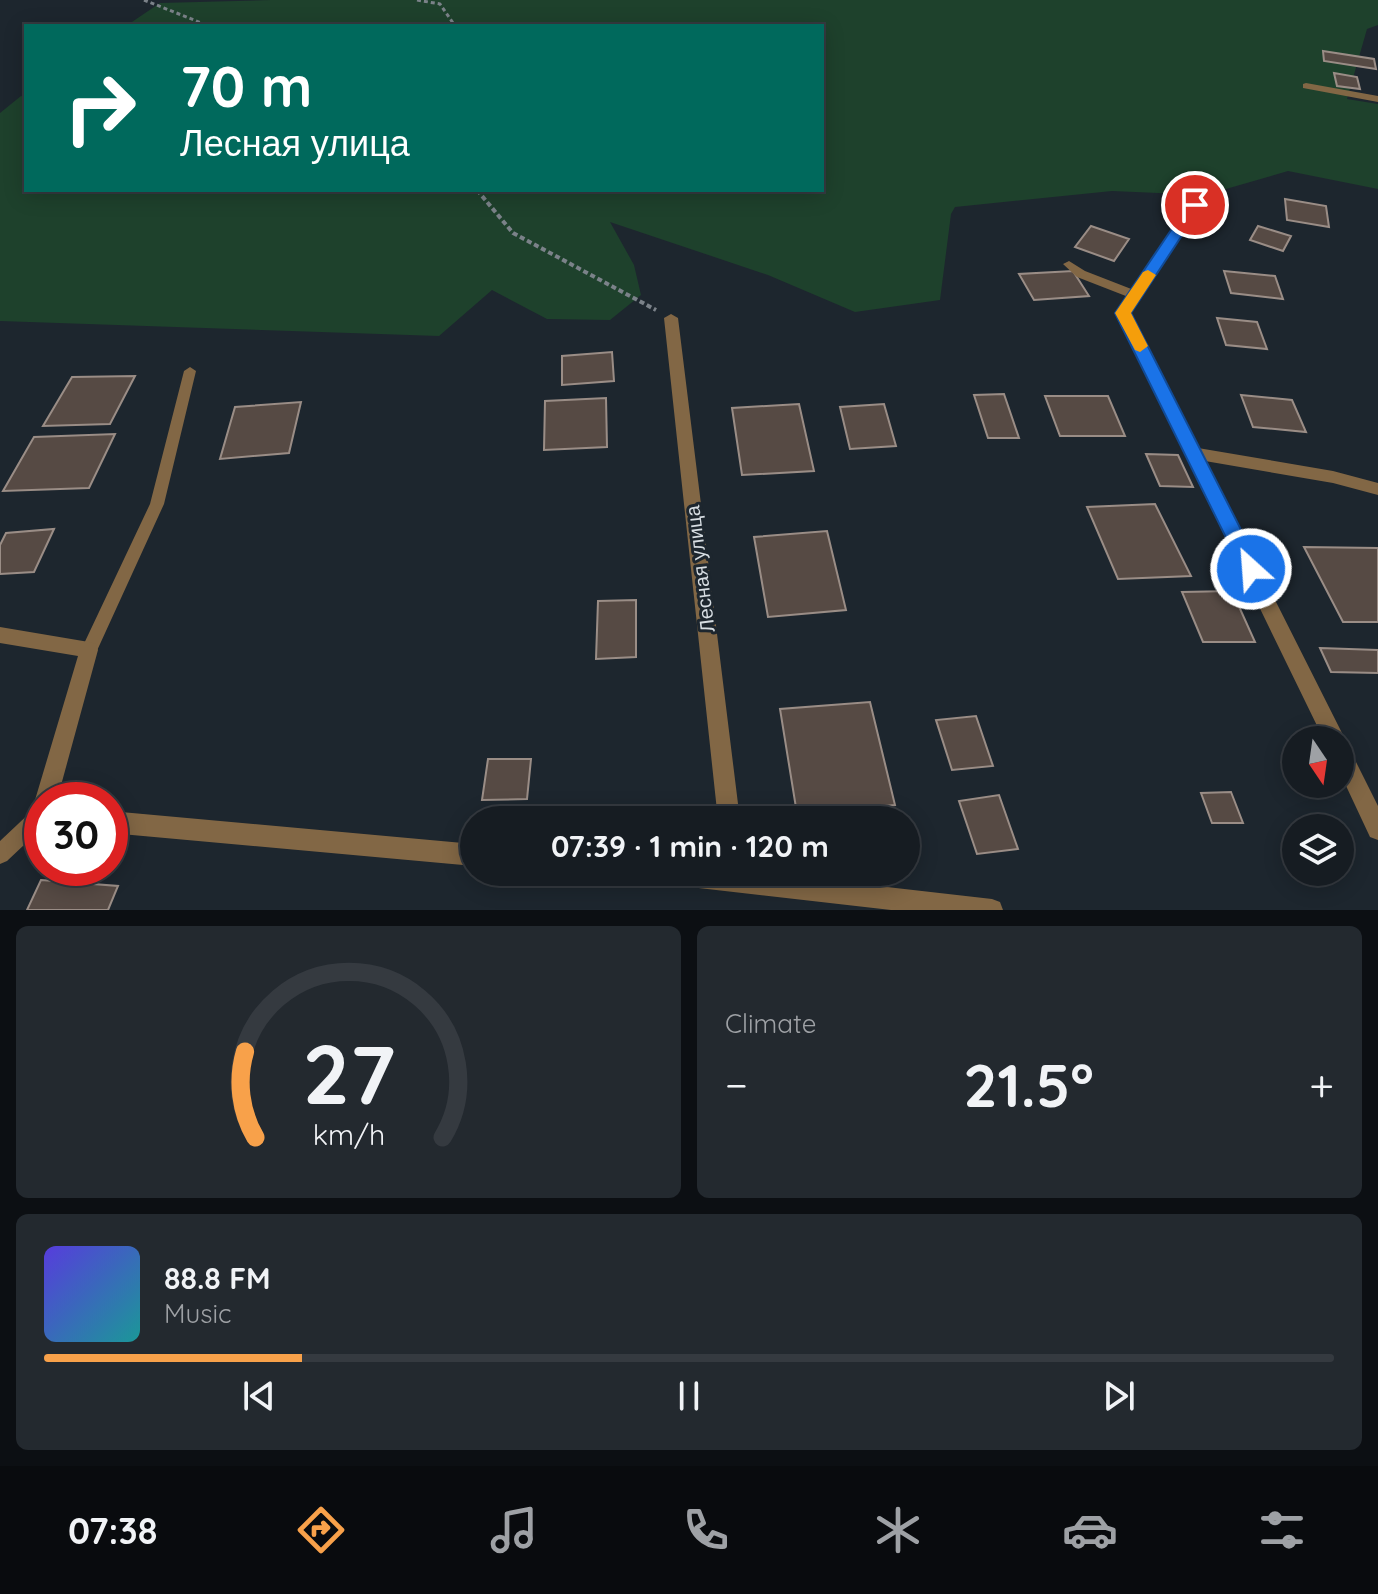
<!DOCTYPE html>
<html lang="en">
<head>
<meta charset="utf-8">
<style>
	:root { --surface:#161c22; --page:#23292f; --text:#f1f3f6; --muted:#9ea1a5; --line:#353a40; --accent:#f8a14a }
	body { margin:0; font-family:Quicksand,sans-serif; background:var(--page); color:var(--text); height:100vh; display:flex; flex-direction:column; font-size:30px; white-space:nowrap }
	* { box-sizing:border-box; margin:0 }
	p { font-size:26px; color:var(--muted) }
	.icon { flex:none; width:44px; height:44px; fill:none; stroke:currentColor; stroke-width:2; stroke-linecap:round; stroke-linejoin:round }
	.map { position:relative; height:910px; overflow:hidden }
	.drawer { display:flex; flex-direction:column; gap:16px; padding:16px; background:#0c0f13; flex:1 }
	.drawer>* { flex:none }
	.guide { position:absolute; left:24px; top:24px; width:800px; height:168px; border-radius:0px; box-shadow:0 4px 20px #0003,0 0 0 2px var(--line); background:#00695c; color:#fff; overflow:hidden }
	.needle { width:52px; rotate:167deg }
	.tools { position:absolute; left:1282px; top:726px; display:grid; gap:16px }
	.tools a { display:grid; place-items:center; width:72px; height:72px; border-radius:50%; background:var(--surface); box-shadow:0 4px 20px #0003,0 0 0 2px var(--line); font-size:40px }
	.speed { position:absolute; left:24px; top:782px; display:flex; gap:16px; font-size:40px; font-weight:700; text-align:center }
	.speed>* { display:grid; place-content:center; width:104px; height:104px; border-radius:50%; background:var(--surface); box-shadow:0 4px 20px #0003,0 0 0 2px var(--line); line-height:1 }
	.speed .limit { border:12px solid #d22; background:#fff; color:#111 }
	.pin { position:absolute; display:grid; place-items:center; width:68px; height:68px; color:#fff; margin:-34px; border:4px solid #fff; border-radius:50%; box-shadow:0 2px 8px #0007 }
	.me { position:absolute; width:88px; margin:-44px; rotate:334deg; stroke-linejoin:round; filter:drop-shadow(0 0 6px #0008) }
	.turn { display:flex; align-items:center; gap:28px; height:168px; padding:0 24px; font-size:36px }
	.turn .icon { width:104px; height:104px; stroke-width:2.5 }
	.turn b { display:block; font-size:56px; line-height:68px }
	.big { font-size:60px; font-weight:700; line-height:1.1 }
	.drawer .tile { flex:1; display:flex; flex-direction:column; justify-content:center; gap:12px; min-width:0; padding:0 28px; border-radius:12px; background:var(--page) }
	.drawer .dial { align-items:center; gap:0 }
	.dial svg { height:208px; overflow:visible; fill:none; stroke:var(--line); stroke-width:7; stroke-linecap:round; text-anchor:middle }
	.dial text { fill:var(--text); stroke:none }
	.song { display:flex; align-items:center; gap:24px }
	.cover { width:96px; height:96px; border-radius:12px; background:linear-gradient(135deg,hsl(250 70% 55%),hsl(180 70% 35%)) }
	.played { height:8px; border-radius:4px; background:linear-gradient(90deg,var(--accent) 20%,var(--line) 20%) }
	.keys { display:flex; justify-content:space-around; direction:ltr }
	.heat { display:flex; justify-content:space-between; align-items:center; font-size:44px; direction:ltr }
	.drawer .tiles { flex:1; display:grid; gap:16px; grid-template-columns:1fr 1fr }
	.tile:last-child { grid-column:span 2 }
	.trip { position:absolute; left:460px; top:806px; width:460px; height:80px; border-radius:40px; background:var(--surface); box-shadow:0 4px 20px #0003,0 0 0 2px var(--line); font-weight:700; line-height:80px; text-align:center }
	.tabs { display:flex; height:128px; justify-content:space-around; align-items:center; background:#090b0e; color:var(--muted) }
	.tabs .icon { width:56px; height:56px }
	.tabs .on { color:var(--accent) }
	.tabs b { font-size:36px; color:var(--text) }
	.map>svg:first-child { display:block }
	.green { fill:#1e412c }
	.building { fill:#564a44; stroke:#9a8d86; stroke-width:2 }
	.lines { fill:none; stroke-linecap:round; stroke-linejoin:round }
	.path-far1 { stroke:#7b8289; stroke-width:3; stroke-dasharray:4 3; stroke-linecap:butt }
	.path { stroke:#7b8289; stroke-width:4; stroke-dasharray:5 3; stroke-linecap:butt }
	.lane { fill:#826745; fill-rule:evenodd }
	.street { fill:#826745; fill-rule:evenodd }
	.route { fill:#1a73e8; stroke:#114b97; stroke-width:2 }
	.slow { fill:#f59e0b }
	.labels { text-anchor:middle; stroke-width:6; stroke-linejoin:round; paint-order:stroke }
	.street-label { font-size:20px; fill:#d7dde2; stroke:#1d262e }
</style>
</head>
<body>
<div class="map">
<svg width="1378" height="910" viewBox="0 0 1378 910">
	<rect width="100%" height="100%" fill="#1d262e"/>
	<path class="green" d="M271,0H1378V25L1367,29L1347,99L1378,104V189L1288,171L1205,195L1112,191L955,207L951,214L940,300L855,312L768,275L610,222L634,265L641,295L610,320L547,319L492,290L439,336L0,321V113L21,96L26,97V190H822V26H126L160,3Z"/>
	<path class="building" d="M1323,51L1374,59L1376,69L1324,61Z
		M1334,73L1357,77L1360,89L1337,86Z
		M1285,199L1326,206L1329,227L1287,220Z
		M1091,226L1129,239L1114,261L1075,247Z
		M1258,226L1291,236L1283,251L1250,240Z
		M1073,271L1089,296L1034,300L1019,274Z
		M1224,271L1275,276L1283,299L1231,293Z
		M1217,318L1257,322L1267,349L1226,345Z
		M612,352L614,381L562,385V356Z
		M135,376L110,424L43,426L72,377Z
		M1004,394L1019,438H988L974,395Z
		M1241,395L1292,400L1306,432L1253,427Z
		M1045,396H1108L1125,436H1060Z
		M606,398L607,447L544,450L545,401Z
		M301,402L289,453L220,459L235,407Z
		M799,404L814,471L742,475L732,408Z
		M884,404L896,446L850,449L840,407Z
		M115,434L89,488L3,491L34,437Z
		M1146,454L1178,455L1193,487L1160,486Z
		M1155,504L1191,576L1118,579L1087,507Z
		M54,529L34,572L0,574V545L6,533Z
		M827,531L846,610L768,617L754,537Z
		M1304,547L1378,548V622H1343Z
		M1232,591L1255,642H1203L1182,592Z
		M636,600V657L596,659L598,601Z
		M1320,648L1378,650V673L1331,672Z
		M870,702L895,805L797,814L780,709Z
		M976,716L993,766L952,770L936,720Z
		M488,759H531L527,799L482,800Z
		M1231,792L1243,823H1212L1201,793Z
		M999,795L1018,849L977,854L959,801Z
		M41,880L118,886L108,910H27Z"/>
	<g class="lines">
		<path class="path-far1" d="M144,0L209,26
			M417,0L440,4L455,26"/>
		<path class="path" d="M477,190L513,233L656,310"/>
		<path class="lane" d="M1306,83L1378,96V102L1303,88V84Z
			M1069,261L1085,271L1139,292L1141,295L1135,299L1131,298L1077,277L1063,264Z
			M190,367L196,371L164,504L95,655L89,657L83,655L81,650L150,504L184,371Z
			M42,806V828L7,861L0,864V841L35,808Z"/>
		<path class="street" d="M1195,201L1201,205L1130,313L1198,448L1333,471L1378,483V495L1333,483L1205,461L1342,733L1344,743L1347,744L1378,806V840L1370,837L1340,773V740H1324L1116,313L1191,202Z
			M671,314L678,318L740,820H718L664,318Z
			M0,627L89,642L96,644L98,650L57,800H42V809L35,800L78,656L0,643Z
			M110,811L474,844V866L110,833Z
			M644,872H755L992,899L1000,902L1003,910H891L655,883L647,880Z"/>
	</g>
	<path class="route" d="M1195,200L1202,205L1131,313L1261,569L1258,574L1251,577L1244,574L1115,313L1190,202Z"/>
	<path class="slow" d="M1148,270L1156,275L1131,313L1148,346L1140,352L1135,350L1115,313L1143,272Z"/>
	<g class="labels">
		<g class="street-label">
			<text transform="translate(700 569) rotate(-97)" y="7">Лесная улица</text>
		</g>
	</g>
</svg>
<div class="tools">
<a><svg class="needle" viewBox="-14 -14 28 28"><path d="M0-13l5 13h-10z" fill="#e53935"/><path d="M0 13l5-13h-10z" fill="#9ea1a5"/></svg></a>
<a><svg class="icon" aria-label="layers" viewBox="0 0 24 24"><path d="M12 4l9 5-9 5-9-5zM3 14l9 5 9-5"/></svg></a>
</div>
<div class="speed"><div class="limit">30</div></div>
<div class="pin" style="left:1195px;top:205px;background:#d93025"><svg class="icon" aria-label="arrive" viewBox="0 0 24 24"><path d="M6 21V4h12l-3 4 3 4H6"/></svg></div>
<svg class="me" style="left:1251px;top:569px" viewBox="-20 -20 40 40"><circle r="17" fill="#1a73e8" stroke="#fff" stroke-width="3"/><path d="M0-11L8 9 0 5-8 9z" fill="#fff"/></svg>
<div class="trip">07:39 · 1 min · 120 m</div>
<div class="guide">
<div class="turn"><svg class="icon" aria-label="right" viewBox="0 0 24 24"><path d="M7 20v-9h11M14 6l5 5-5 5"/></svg><div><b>70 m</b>Лесная улица</div></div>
</div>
</div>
<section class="drawer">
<div class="tiles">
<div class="tile dial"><svg viewBox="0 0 100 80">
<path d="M14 69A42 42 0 1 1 86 69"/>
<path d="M14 69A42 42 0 0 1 10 36" stroke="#f8a14a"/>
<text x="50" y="56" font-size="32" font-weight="700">27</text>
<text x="50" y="72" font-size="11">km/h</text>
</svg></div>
<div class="tile"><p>Climate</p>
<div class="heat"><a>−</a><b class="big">21.5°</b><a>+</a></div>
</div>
<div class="tile">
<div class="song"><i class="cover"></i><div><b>88.8 FM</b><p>Music</p></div></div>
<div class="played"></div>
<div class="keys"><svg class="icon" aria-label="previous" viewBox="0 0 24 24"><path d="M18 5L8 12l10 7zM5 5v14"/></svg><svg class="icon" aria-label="pause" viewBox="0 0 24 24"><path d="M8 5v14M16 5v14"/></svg><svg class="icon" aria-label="next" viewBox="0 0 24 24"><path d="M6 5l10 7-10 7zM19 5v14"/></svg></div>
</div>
</div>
</section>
<nav class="tabs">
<b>07:38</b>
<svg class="icon on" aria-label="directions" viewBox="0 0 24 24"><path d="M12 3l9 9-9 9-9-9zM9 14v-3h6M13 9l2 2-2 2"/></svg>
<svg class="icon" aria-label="music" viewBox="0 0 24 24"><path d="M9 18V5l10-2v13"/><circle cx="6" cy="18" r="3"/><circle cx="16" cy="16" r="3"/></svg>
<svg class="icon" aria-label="phone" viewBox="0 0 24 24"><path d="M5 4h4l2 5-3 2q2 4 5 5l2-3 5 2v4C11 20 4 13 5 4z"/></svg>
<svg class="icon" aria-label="climate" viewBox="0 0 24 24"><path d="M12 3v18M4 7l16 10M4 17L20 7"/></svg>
<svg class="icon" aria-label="car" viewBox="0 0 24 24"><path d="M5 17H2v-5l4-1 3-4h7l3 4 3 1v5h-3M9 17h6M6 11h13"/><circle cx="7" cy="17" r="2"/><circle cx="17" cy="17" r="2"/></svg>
<svg class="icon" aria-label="filters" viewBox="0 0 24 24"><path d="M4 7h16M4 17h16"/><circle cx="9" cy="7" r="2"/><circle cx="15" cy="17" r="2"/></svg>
</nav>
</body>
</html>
